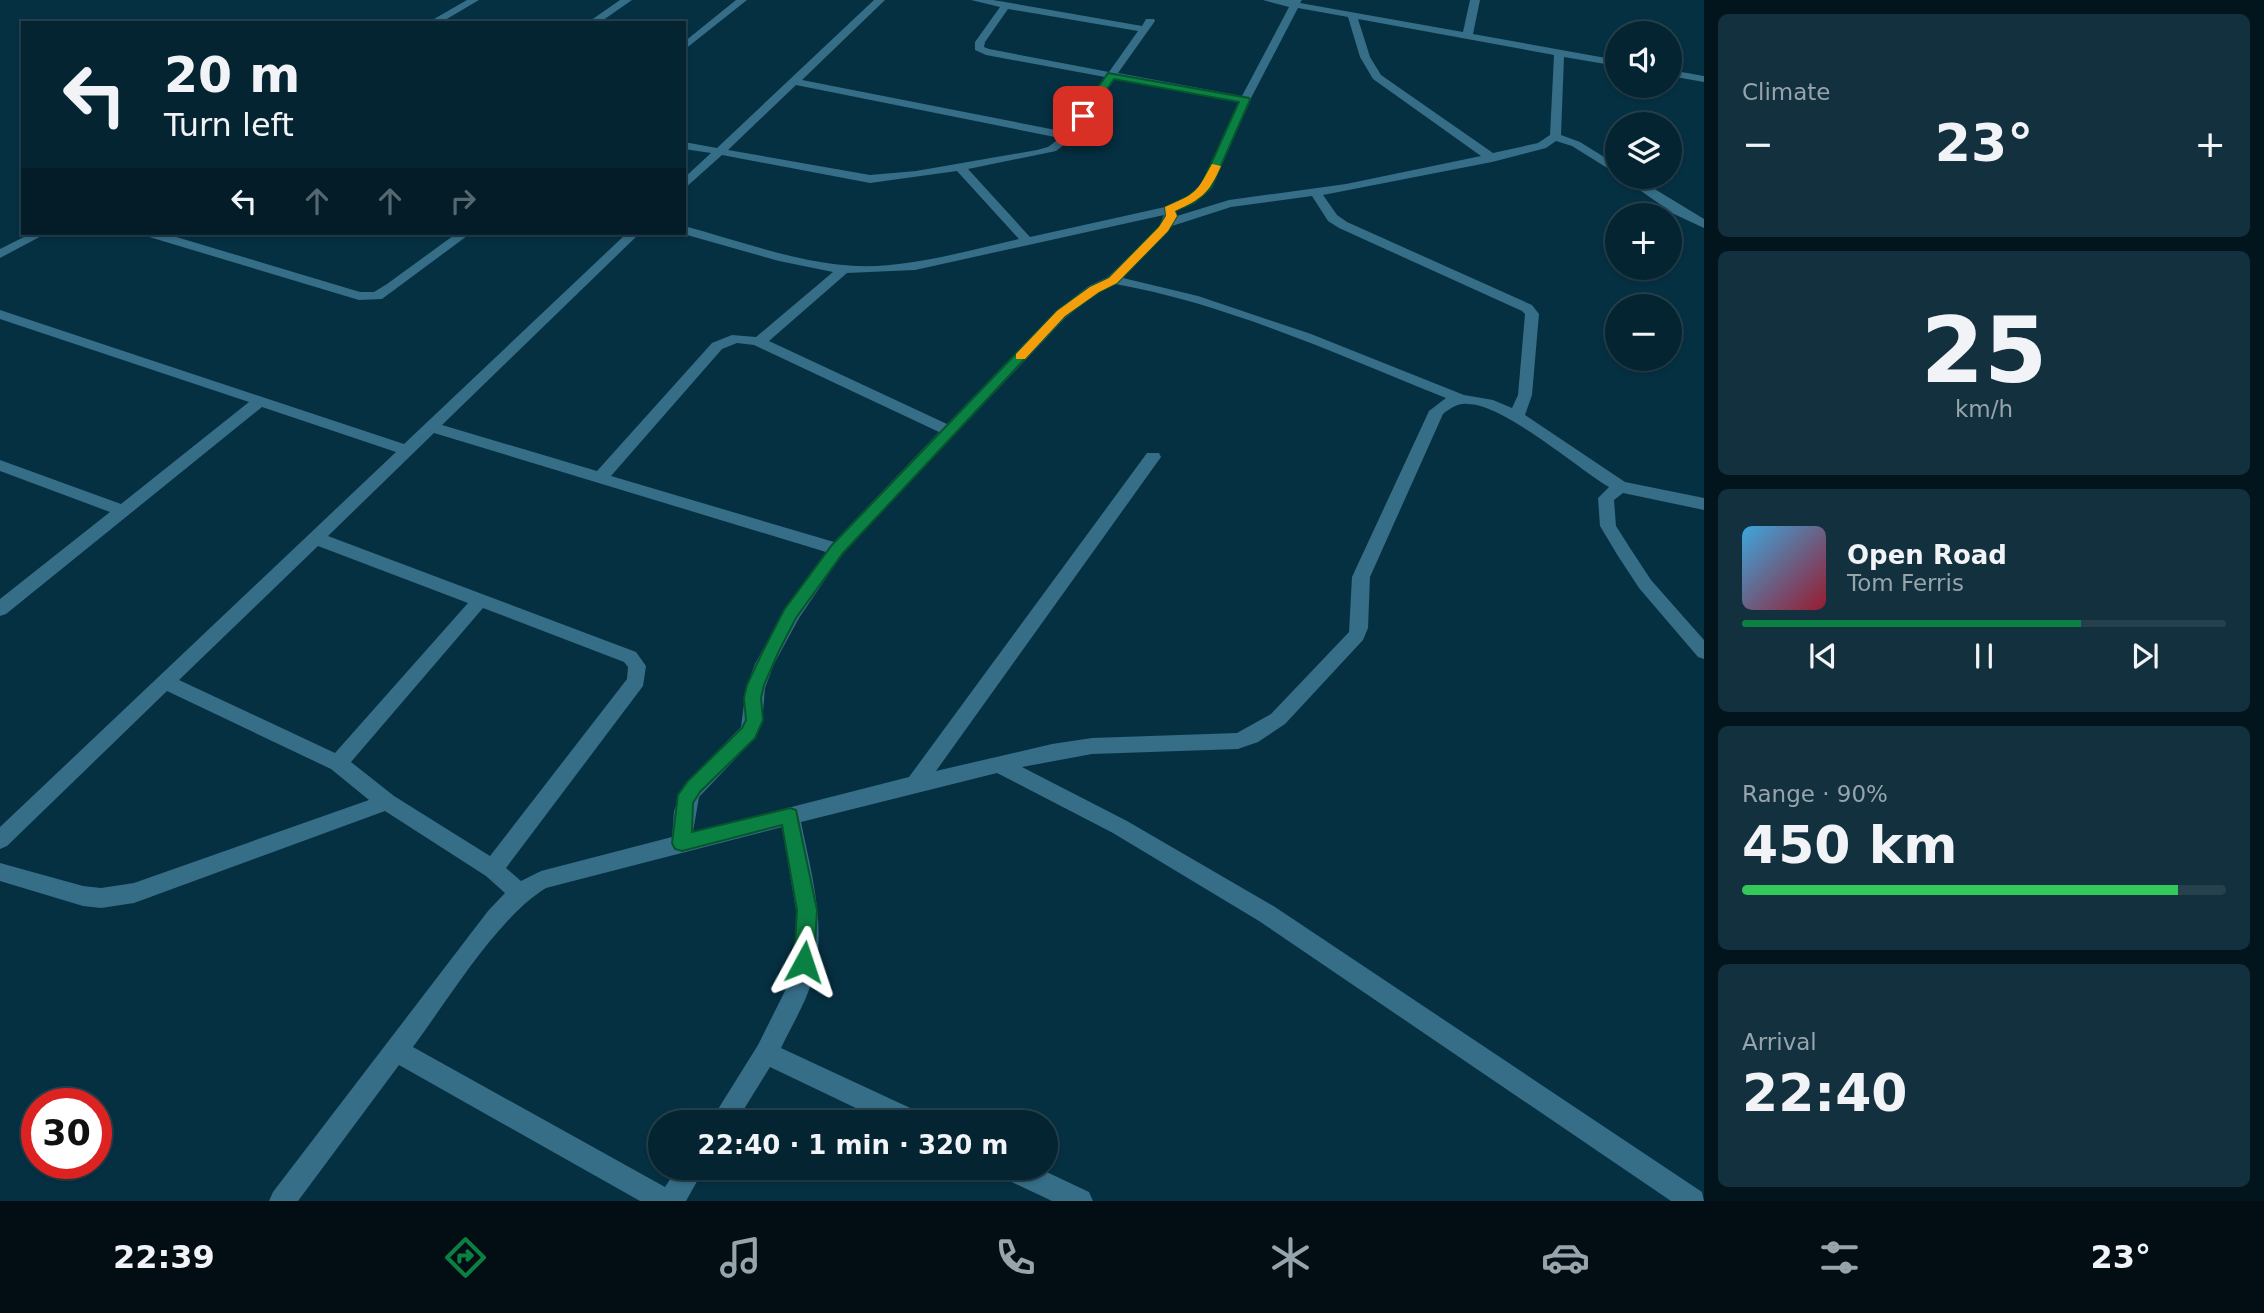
<!DOCTYPE html>
<html lang="en">
<head>
<meta charset="utf-8">
<style>
	:root { --surface:#042432; --page:#12303e; --text:#f1f3f6; --muted:#97a4ac; --line:#25414d; --accent:#0b8043 }
	body { margin:0; font-family:"DejaVu Sans",sans-serif; background:var(--page); color:var(--text); height:100vh; display:flex; flex-direction:column; font-size:26px; white-space:nowrap }
	* { box-sizing:border-box; margin:0 }
	p { font-size:23px; color:var(--muted) }
	.icon { flex:none; width:38px; height:38px; fill:none; stroke:currentColor; stroke-width:2; stroke-linecap:round; stroke-linejoin:round }
	.map { position:relative; flex:1; overflow:hidden }
	.panel { display:flex; flex-direction:column; gap:14px; padding:14px; background:#02141c; width:560px }
	.panel>* { flex:none }
	.hud { position:absolute; left:21px; top:21px; width:665px; height:214px; border-radius:0px; box-shadow:0 2px 5px #0004,0 0 0 2px var(--line); background:#042432; color:var(--text); overflow:hidden }
	.controls { position:absolute; left:1605px; top:21px; display:grid; gap:14px }
	.controls a { display:grid; place-items:center; width:77px; height:77px; border-radius:50%; background:var(--surface); box-shadow:0 2px 5px #0004,0 0 0 2px var(--line); font-size:35px }
	.speed { position:absolute; left:21px; top:1088px; display:flex; gap:14px; font-size:35px; font-weight:700; text-align:center }
	.speed>* { display:grid; place-content:center; width:91px; height:91px; border-radius:50%; background:var(--surface); box-shadow:0 2px 5px #0004,0 0 0 2px var(--line); line-height:1 }
	.speed .limit { border:10px solid #d22; background:#fff; color:#111 }
	.pin { position:absolute; display:grid; place-items:center; width:60px; height:60px; color:#fff; margin:-30px; border-radius:14px; box-shadow:0 4px 10px #0006 }
	.me { position:absolute; width:77px; margin:-38px; rotate:5deg; stroke-linejoin:round; filter:drop-shadow(0 0 5px #0008) }
	.turn { display:flex; align-items:center; gap:24px; height:147px; padding:0 28px; font-size:32px }
	.turn .icon { width:91px; height:91px; stroke-width:2.5 }
	.turn b { display:block; font-size:49px; line-height:60px }
	.lanes { display:flex; align-items:center; height:66px; padding:0 28px; background:#0003; justify-content:center; gap:35px; direction:ltr }
	.lanes .off { opacity:.35 }
	.big { font-size:52px; font-weight:800; line-height:1.1 }
	.panel .tile { flex:1; display:flex; flex-direction:column; justify-content:center; gap:10px; min-width:0; padding:0 24px; border-radius:10px; background:var(--page) }
	.panel .dial { align-items:center; gap:0 }
	.dial b { font-size:91px; line-height:1 }
	.song { display:flex; align-items:center; gap:21px }
	.cover { width:84px; height:84px; border-radius:10px; background:linear-gradient(135deg,hsl(200 70% 55%),hsl(350 70% 35%)) }
	.played { height:7px; border-radius:4px; background:linear-gradient(90deg,var(--accent) 70%,var(--line) 70%) }
	.keys { display:flex; justify-content:space-around; direction:ltr }
	.heat { display:flex; justify-content:space-between; align-items:center; font-size:38px; direction:ltr }
	.charge { height:10px; border-radius:5px; background:linear-gradient(90deg,#34c759 90%,var(--line) 0) }
	.trip { position:absolute; left:648px; top:1110px; width:410px; height:70px; border-radius:35px; background:var(--surface); box-shadow:0 2px 5px #0004,0 0 0 2px var(--line); font-weight:800; line-height:70px; text-align:center }
	.dock { display:flex; height:112px; justify-content:space-around; align-items:center; background:#020e14; color:var(--muted) }
	.dock .icon { width:49px; height:49px }
	.dock .selected { color:var(--accent) }
	.dock b { font-size:32px; color:var(--text) }
	main { display:flex; flex:1; min-height:0 }
	.map>svg:first-child { display:block }
	.lines { fill:none; stroke-linecap:round; stroke-linejoin:round }
	.minor { fill:#366d87; fill-rule:evenodd }
	.tertiary { fill:#366d87; fill-rule:evenodd }
	.route { fill:#0b8043; stroke:#07532c; stroke-width:2 }
	.slow { fill:#f59e0b }
</style>
</head>
<body>
<main>
<div class="map">
<svg width="1704" height="1201" viewBox="0 0 1704 1201">
	<rect width="100%" height="100%" fill="#053042"/>
	<g class="lines">
		<path class="minor" d="M620,0H632L599,23H587Z
			M736,0H747L684,50V42Z
			M874,0H885L802,80L1066,132L1105,77L986,55L975,50V42L1000,7L971,0H993L1142,26L1146,19H1154L1155,21L1118,73L1242,96L1289,7L1263,0H1302L1300,3L1463,32L1470,0H1480L1473,34L1617,60V66L1564,57L1561,135L1580,142L1617,165V174L1572,146L1556,141L1546,148L1492,162L1323,195L1337,215L1347,222L1532,305L1539,314L1532,395L1525,415L1625,482L1704,498V510L1623,493L1614,500L1616,526L1630,548L1651,580L1704,640V659L1698,657L1639,588L1618,556L1600,526L1598,498L1609,487C1576,467 1503,404 1468,404C1458,403 1451,408 1443,414L1370,577L1368,628L1363,640L1285,724L1258,742L1238,749L1092,754L1022,767L1127,821L1275,907L1702,1192L1704,1201H1671L1259,921L1113,833L997,773L801,822C811,873 829,932 811,984C804,1006 791,1027 781,1048L921,1113L924,1122H885L770,1067L736,1122H710L758,1045L790,981L796,942V910L782,827L546,888C498,917 448,1000 413,1047L665,1187L678,1167H705L686,1201H640L399,1065L298,1201H269L273,1192L488,911L505,893L486,876L385,811L134,903L101,908L83,906L0,881V863L83,886L101,888L134,883L369,800L331,769L167,691L7,846L0,849V827L396,452L262,407L6,614L0,616V599L110,512L0,471V460L121,504L249,402L0,319V310L404,444L627,233H640L442,425L597,471L712,343L732,335L756,337L833,272L779,261L680,233H684V226C741,241 797,263 856,266C910,268 965,251 1019,239L957,171L870,183L722,155L684,189V178L711,153L684,149V142L717,148ZM1298,8L1348,17L1360,57L1373,79L1481,156L1346,184L1229,200L1177,216L1176,211L1195,203L1212,188L1250,100ZM1008,9L1138,31L1109,72L989,49L984,47L985,42ZM1358,19L1554,55L1550,135L1538,143L1493,153L1381,75L1370,57ZM1115,79L1239,102L1201,186L1187,197L1165,207L1030,237L968,169L1056,151L1073,138ZM796,85L1060,138L1048,147L1037,150L916,171L870,175L728,150ZM1312,196L1328,221L1339,228L1522,311L1525,314L1518,395L1512,408L1493,400L1464,395L1311,334L1198,296L1123,278L1172,226L1231,207ZM1164,215L1159,227L1108,277L1089,286L1056,311L947,424L769,341L847,273L915,270ZM1115,284C1225,303 1342,356 1446,398L1429,411L1352,577L1349,632L1271,714L1237,733L1092,738L1052,744L936,771L1161,457L1159,453H1147L909,777L693,832L699,797L755,738L762,724L765,688L774,664L799,618L843,553L1066,317L1099,292ZM737,343L754,345L939,432L834,542L611,476L722,349ZM434,433L826,552L786,608L755,664L746,688L741,727L684,785L674,811L672,837L541,871L521,881L506,868L643,686L646,666L636,652L328,536ZM318,546L468,603L335,753L179,680ZM483,608L624,662L628,667L627,679L490,856L394,796L351,762Z
			M1670,70L1704,76V82L1670,76Z
			M1621,177H1635L1704,219V228L1674,214Z
			M144,233H163L360,292H374L387,284L457,233H471L382,299L359,300L146,236Z
			M996,1167H1036L1089,1192L1093,1201H1052L999,1176Z"/>
		<path class="tertiary" d="M467,0H479L440,23H427Z
			M32,233H47L0,258V249Z"/>
	</g>
	<path class="route" d="M1108,73L1249,98L1250,100L1211,188L1195,202L1175,211L1177,216L1168,231L1117,283L1099,292L1065,316L843,553L796,618L778,653L764,685L761,698L763,720L755,738L700,792L693,803L692,832L790,808L796,810L817,910L814,962L811,969L804,972L797,969L794,962L797,910L782,825L682,851L675,849L672,843L678,795L688,781L742,728L746,720L744,698L747,685L762,653L784,610L832,545L1057,311L1090,287L1109,278L1159,227L1166,216L1165,207L1187,197L1201,186L1239,102L1114,79L1087,118H1080L1078,116Z"/>
	<path class="slow" d="M1212,164L1221,166C1209,193 1202,199 1175,211L1177,216L1168,231L1117,283L1099,292L1065,316L1025,359H1016V354L1057,311L1090,287L1109,278L1159,227L1166,216L1165,207C1197,193 1196,193 1212,164Z"/>
</svg>
<div class="controls">
<a><svg class="icon" aria-label="sound" viewBox="0 0 24 24"><path d="M4 9h4l5-4v14l-5-4H4zM17 9q2 3 0 6"/></svg></a>
<a><svg class="icon" aria-label="layers" viewBox="0 0 24 24"><path d="M12 4l9 5-9 5-9-5zM3 14l9 5 9-5"/></svg></a>
<a>+</a>
<a>−</a>
</div>
<div class="speed"><div class="limit">30</div></div>
<div class="pin" style="left:1083px;top:116px;background:#d93025"><svg class="icon" aria-label="arrive" viewBox="0 0 24 24"><path d="M6 21V4h12l-3 4 3 4H6"/></svg></div>
<svg class="me" style="left:804px;top:962px" viewBox="-20 -20 40 40"><path d="M0-17L14 15 0 8-14 15z" fill="#0b8043" stroke="#fff" stroke-width="4"/></svg>
<div class="trip">22:40 · 1 min · 320 m</div>
<div class="hud">
<div class="turn"><svg class="icon" aria-label="left" viewBox="0 0 24 24"><path d="M17 20v-9H6M10 6l-5 5 5 5"/></svg><div><b>20 m</b>Turn left</div></div>
<div class="lanes"><svg class="icon" aria-label="left" viewBox="0 0 24 24"><path d="M17 20v-9H6M10 6l-5 5 5 5"/></svg><svg class="icon off" aria-label="ahead" viewBox="0 0 24 24"><path d="M12 20V5M6 11l6-6 6 6"/></svg><svg class="icon off" aria-label="ahead" viewBox="0 0 24 24"><path d="M12 20V5M6 11l6-6 6 6"/></svg><svg class="icon off" aria-label="right" viewBox="0 0 24 24"><path d="M7 20v-9h11M14 6l5 5-5 5"/></svg></div>
</div>
</div>
<section class="panel">
<div class="tile"><p>Climate</p>
<div class="heat"><a>−</a><b class="big">23°</b><a>+</a></div>
</div>
<div class="tile dial"><b>25</b><p>km/h</p></div>
<div class="tile">
<div class="song"><i class="cover"></i><div><b>Open Road</b><p>Tom Ferris</p></div></div>
<div class="played"></div>
<div class="keys"><svg class="icon" aria-label="previous" viewBox="0 0 24 24"><path d="M18 5L8 12l10 7zM5 5v14"/></svg><svg class="icon" aria-label="pause" viewBox="0 0 24 24"><path d="M8 5v14M16 5v14"/></svg><svg class="icon" aria-label="next" viewBox="0 0 24 24"><path d="M6 5l10 7-10 7zM19 5v14"/></svg></div>
</div>
<div class="tile"><p>Range · 90%</p><b class="big">450 km</b><div class="charge"></div></div>
<div class="tile"><p>Arrival</p><b class="big">22:40</b></div>
</section>
</main>
<nav class="dock">
<b>22:39</b>
<svg class="icon selected" aria-label="directions" viewBox="0 0 24 24"><path d="M12 3l9 9-9 9-9-9zM9 14v-3h6M13 9l2 2-2 2"/></svg>
<svg class="icon" aria-label="music" viewBox="0 0 24 24"><path d="M9 18V5l10-2v13"/><circle cx="6" cy="18" r="3"/><circle cx="16" cy="16" r="3"/></svg>
<svg class="icon" aria-label="phone" viewBox="0 0 24 24"><path d="M5 4h4l2 5-3 2q2 4 5 5l2-3 5 2v4C11 20 4 13 5 4z"/></svg>
<svg class="icon" aria-label="climate" viewBox="0 0 24 24"><path d="M12 3v18M4 7l16 10M4 17L20 7"/></svg>
<svg class="icon" aria-label="car" viewBox="0 0 24 24"><path d="M5 17H2v-5l4-1 3-4h7l3 4 3 1v5h-3M9 17h6M6 11h13"/><circle cx="7" cy="17" r="2"/><circle cx="17" cy="17" r="2"/></svg>
<svg class="icon" aria-label="filters" viewBox="0 0 24 24"><path d="M4 7h16M4 17h16"/><circle cx="9" cy="7" r="2"/><circle cx="15" cy="17" r="2"/></svg>
<b>23°</b>
</nav>
</body>
</html>
